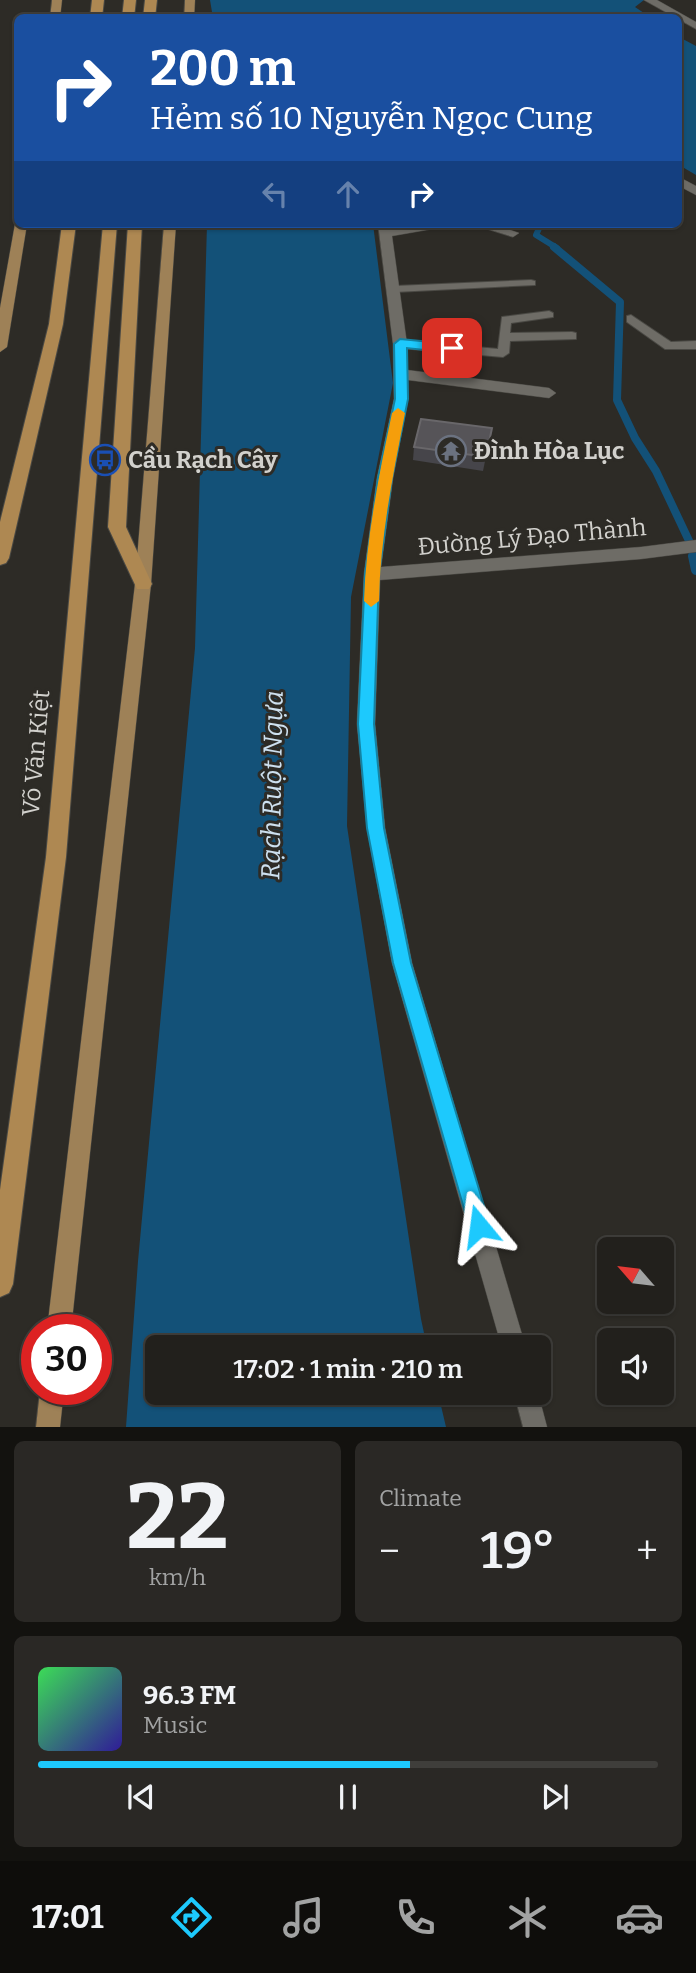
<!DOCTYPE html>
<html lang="en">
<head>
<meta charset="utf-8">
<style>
	:root { --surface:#22201c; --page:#2a2825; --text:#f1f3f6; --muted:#a2a3a3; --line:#3f3e3b; --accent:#1dc9fd }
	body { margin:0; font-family:Bitter,serif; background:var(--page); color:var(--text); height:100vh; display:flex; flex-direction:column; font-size:26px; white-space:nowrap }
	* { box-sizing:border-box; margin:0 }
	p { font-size:23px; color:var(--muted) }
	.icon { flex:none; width:38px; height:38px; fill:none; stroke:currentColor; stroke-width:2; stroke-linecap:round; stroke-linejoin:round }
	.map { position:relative; height:1427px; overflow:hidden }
	.panel { display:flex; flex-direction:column; gap:14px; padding:14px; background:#13120f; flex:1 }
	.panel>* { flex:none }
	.banner { position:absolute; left:14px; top:14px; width:668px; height:214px; border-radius:10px; box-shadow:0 2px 5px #0004,0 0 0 2px var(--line); background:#1a4fa0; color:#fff; overflow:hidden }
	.needle { width:46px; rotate:298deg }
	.tools { position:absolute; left:597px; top:1237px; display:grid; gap:14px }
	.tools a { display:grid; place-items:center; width:77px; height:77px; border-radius:10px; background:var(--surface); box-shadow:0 2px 5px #0004,0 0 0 2px var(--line); font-size:35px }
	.speed { position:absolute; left:21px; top:1314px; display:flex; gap:14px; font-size:35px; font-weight:700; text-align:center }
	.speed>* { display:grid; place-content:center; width:91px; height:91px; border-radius:50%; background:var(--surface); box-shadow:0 2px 5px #0004,0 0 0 2px var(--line); line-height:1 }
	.speed .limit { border:10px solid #d22; background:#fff; color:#111 }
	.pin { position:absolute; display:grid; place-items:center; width:60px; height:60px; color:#fff; margin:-30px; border-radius:14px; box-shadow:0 4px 10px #0006 }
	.me { position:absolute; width:77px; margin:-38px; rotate:344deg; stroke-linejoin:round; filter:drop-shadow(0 0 5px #0008) }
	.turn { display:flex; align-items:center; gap:24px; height:147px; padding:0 21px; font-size:32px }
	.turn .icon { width:91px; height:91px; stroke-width:2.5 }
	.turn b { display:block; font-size:49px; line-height:60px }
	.lanes { display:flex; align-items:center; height:66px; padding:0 21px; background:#0003; justify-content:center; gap:35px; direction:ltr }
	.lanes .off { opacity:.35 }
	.big { font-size:52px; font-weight:600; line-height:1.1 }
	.panel .tile { flex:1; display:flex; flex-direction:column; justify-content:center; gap:10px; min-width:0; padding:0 24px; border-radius:10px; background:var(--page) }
	.panel .dial { align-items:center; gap:0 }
	.dial b { font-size:91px; line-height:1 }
	.song { display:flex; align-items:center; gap:21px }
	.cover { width:84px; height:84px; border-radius:10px; background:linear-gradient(135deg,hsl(130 70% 55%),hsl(250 70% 35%)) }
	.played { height:7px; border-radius:4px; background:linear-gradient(90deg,var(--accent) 60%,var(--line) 60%) }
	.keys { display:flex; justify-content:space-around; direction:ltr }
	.heat { display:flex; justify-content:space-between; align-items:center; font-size:38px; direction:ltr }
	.panel .tiles { flex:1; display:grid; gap:14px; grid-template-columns:1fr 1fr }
	.tile:last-child { grid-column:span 2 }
	.trip { position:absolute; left:145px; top:1335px; width:406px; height:70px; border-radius:10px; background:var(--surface); box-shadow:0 2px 5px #0004,0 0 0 2px var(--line); font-weight:600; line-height:70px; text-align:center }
	.menu { display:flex; height:112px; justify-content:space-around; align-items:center; background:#0e0d0b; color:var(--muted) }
	.menu .icon { width:49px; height:49px }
	.menu .on { color:var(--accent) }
	.menu b { font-size:32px; color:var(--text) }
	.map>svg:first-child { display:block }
	.water { fill:#135178 }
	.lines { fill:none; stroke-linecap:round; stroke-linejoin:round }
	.stream-far2 { stroke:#135178; stroke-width:6 }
	.stream-far1 { stroke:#135178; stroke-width:8 }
	.stream { stroke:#135178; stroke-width:10 }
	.service-casing { stroke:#4a4944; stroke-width:2 }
	.minor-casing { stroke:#4a4944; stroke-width:1 }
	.tertiary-casing { stroke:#4a4944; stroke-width:1 }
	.primary-casing { stroke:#4a4944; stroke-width:1 }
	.trunk-casing { stroke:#4a4944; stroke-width:2 }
	.service { fill:#6e6c66; fill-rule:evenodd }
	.minor { fill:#6e6c66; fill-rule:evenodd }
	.tertiary { fill:#6e6c66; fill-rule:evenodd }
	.primary { fill:#9e8157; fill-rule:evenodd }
	.trunk { fill:#ae8852; fill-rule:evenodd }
	.wall { fill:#46454a }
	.building { fill:#565458; stroke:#69676a; stroke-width:2 }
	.route { fill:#1dc9fd; stroke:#1383a4; stroke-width:2 }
	.slow { fill:#f59e0b }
	.labels { text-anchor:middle; stroke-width:6; stroke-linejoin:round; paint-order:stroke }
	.poi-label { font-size:24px; font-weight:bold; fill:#d2d1cd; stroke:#2d2b26; text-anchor:start }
	.street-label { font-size:24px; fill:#d2d1cd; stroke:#2d2b26 }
	.water-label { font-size:26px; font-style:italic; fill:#cde0ef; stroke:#2d2b26 }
</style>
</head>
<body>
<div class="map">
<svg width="696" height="1427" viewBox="0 0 696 1427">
	<rect width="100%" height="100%" fill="#2d2b26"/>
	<path class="water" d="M210,0H644L635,7L650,17L446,18C433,10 421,12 407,18H213Z
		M679,37L696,46V175L679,165Z
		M207,224H373L393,383L351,597L347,826L421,1319L427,1347L158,1348V1393H438L446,1427H126L138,1261L195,648Z"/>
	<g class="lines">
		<path class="stream-far2" d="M541,224L536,235L557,248"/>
		<path class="stream-far1" d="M554,247L620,302L617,400L635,438L656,471L691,545L694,558"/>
		<path class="stream" d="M693,556L696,570"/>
		<g class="service-casing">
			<path id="service" d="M531,280L535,281V285L395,292L390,289L395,286Z
				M549,311L553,313V317L511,323L510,333L572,332L576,333V339L510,341L509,353L503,357L400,348L395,344L400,340L498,349L502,317Z
				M631,315L671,342L696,341V349H665L627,322V316Z"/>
		</g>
		<g class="minor-casing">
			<path id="minor" d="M378,224H390L391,228L416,224H444L438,228L392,236L407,344V370L549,388L556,393L549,398L408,380V399L393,478L381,567L641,547L696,540V552L641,559L380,580L375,724L385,828L412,963L526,1348H502L392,963L367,828L357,724L364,574L377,478L394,399L393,344Z
				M471,224H492L519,233L513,237Z
				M514,1393H538L547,1427H523Z"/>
		</g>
		<g class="tertiary-casing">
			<path id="tertiary" d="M644,0H657L696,22V29Z
				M679,177L696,186V195L679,186Z"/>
		</g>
		<g class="primary-casing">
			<path id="primary" d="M52,0H62L60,18H50Z
				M185,0H195L194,18H184Z
				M18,221V224H27L7,347L0,352V308L15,224Z
				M164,224H176L151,584L71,1330H47L135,584Z
				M40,1390H64L60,1427H36Z"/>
		</g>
		<g class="trunk-casing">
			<path id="trunk" d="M92,0H104L102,18H90Z
				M124,0H136L134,18H122Z
				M145,0H157L155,18H143Z
				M62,224H76L63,324L9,558L6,563L0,565V522L49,324Z
				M103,224H117L66,857L13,1284L9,1293L0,1297V1190L46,857Z
				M128,224H142L126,527L152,584L149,589H137L108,527Z"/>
		</g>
		<use href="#service" class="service"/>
		<use href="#minor" class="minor"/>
		<use href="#tertiary" class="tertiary"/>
		<use href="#primary" class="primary"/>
		<use href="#trunk" class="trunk"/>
	</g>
	<path class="wall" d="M489,442L483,471L413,460L414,447Z"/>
	<path class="building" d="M421,419L492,428L486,457L414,447Z"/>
	<path class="route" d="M400,339L452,344L458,348L452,353L407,348L408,399L392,478L379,574L374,724L384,828L411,963L490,1226L487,1233L479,1236L472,1233L469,1226L393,963L367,828L358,724L365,574L378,478L395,399L394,344Z"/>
	<path class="slow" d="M398,408L405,413C393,475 380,538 379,601L371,607L364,601C366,538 379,475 392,413Z"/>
	<defs>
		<g id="temple-ring" transform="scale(1.575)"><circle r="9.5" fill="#2d2b26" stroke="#6b7280" stroke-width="1.5"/><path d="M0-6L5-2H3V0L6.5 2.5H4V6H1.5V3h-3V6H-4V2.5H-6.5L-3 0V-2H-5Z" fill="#6b7280"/></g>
		<g id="bus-ring" transform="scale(1.575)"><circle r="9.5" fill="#2d2b26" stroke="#1a4fb4" stroke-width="1.5"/><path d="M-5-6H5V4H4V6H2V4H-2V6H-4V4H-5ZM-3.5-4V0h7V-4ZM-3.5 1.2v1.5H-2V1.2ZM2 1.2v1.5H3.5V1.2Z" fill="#1a4fb4"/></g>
	</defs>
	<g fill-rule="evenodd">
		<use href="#temple-ring" x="451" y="451"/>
		<use href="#bus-ring" x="105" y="460"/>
	</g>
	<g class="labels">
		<g class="poi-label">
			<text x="474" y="459">Đình Hòa Lục</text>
			<text x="128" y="468">Cầu Rạch Cây</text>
		</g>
		<g class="street-label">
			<text transform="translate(532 537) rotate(-5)" y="8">Đường Lý Đạo Thành</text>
			<text transform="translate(36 753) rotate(-85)" y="8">Võ Văn Kiệt</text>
		</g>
		<g class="water-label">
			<text transform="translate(272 785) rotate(-89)" y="9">Rạch Ruột Ngựa</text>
		</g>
	</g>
</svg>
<div class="tools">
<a><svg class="needle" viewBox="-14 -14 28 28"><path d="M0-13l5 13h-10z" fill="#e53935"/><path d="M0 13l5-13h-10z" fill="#a2a3a3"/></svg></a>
<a><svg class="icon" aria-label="sound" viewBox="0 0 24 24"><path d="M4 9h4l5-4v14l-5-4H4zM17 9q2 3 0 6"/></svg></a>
</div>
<div class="speed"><div class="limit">30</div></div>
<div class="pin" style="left:452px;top:348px;background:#d93025"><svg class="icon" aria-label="arrive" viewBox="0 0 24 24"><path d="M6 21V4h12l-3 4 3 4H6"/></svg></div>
<svg class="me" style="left:479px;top:1226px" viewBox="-20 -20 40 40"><path d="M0-17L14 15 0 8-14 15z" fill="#1dc9fd" stroke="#fff" stroke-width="4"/></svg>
<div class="trip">17:02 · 1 min · 210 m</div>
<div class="banner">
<div class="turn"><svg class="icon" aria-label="right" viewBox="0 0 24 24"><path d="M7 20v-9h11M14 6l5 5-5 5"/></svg><div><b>200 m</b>Hẻm số 10 Nguyễn Ngọc Cung</div></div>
<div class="lanes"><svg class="icon off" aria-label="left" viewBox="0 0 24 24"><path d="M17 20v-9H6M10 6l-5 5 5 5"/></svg><svg class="icon off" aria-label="ahead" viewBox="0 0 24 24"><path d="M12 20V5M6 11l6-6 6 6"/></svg><svg class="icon" aria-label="right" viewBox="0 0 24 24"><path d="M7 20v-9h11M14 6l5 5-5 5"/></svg></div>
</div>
</div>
<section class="panel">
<div class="tiles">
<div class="tile dial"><b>22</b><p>km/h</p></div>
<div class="tile"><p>Climate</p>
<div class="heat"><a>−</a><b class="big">19°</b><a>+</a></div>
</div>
<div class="tile">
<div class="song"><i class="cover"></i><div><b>96.3 FM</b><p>Music</p></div></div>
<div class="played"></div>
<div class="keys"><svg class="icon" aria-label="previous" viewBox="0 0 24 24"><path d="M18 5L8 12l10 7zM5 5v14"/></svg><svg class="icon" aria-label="pause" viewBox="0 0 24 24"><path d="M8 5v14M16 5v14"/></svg><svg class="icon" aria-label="next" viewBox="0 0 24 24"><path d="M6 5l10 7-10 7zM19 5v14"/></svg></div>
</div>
</div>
</section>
<nav class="menu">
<b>17:01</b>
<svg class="icon on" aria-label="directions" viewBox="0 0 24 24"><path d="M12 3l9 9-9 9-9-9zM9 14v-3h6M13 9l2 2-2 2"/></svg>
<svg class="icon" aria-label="music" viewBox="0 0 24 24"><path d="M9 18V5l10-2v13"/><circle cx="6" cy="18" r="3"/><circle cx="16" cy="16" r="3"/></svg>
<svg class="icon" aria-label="phone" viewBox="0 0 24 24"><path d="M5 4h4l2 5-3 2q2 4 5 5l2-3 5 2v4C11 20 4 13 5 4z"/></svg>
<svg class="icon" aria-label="climate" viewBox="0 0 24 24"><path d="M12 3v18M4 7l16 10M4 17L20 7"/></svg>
<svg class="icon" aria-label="car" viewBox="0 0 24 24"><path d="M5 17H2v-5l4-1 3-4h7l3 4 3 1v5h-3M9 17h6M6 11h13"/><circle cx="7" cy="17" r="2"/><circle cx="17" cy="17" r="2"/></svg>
</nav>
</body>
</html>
